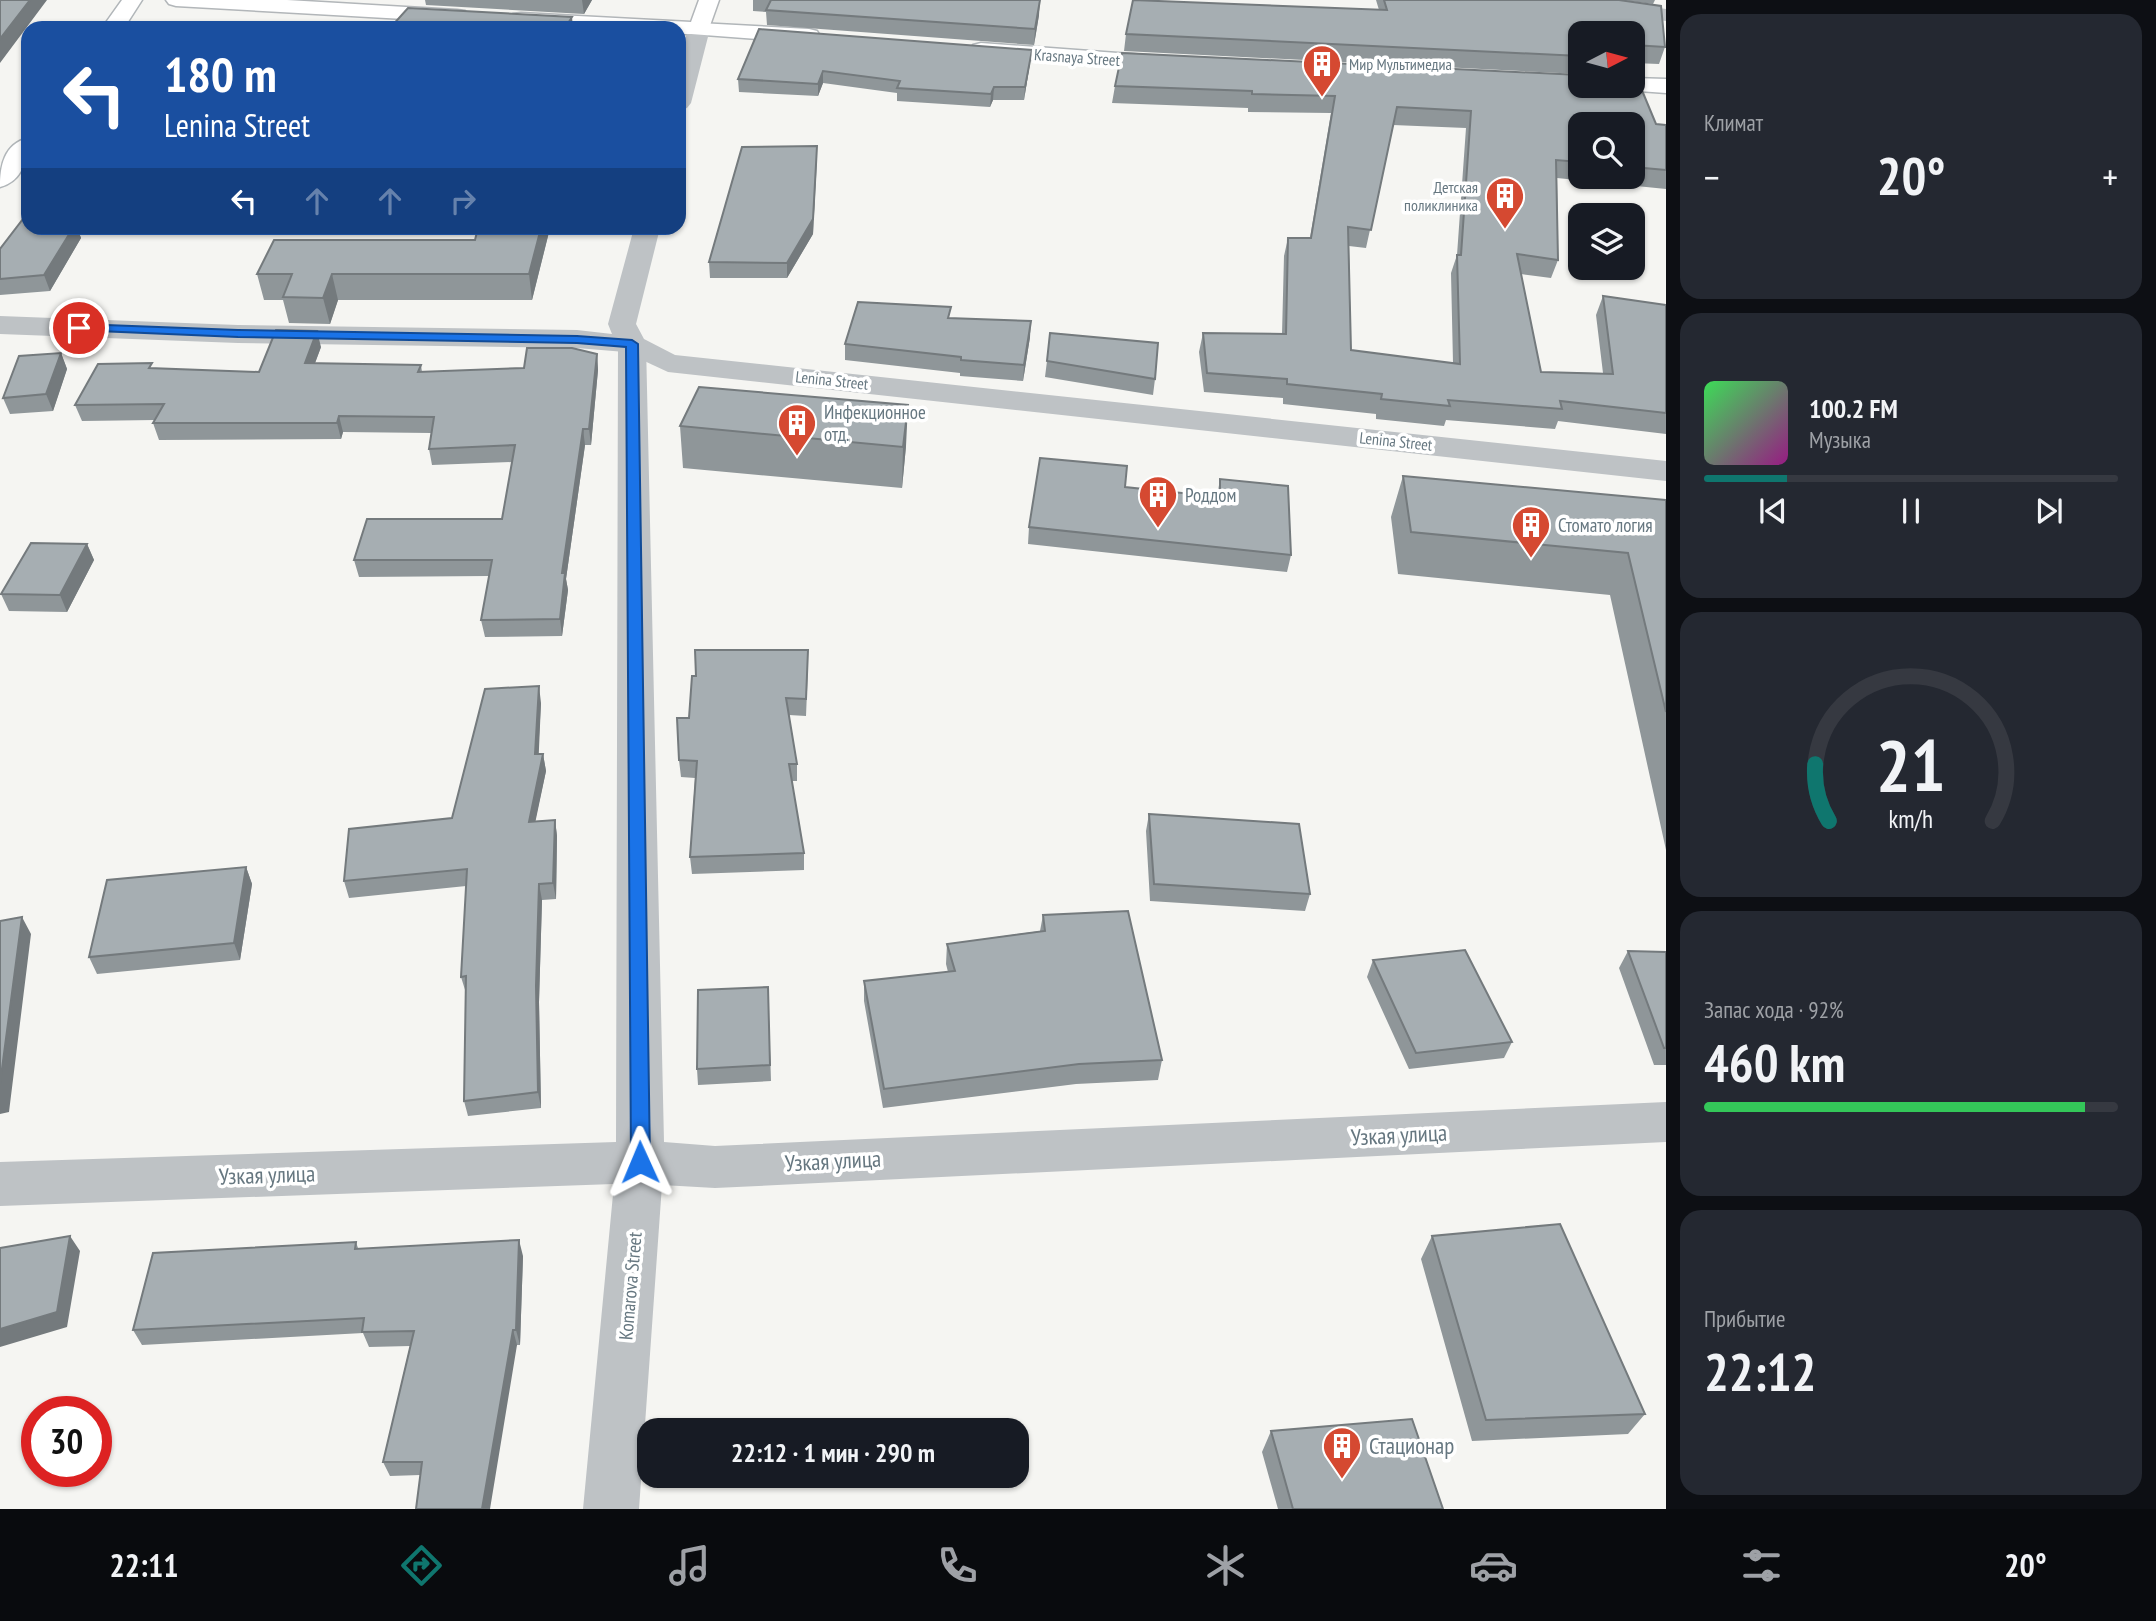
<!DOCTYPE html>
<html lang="ru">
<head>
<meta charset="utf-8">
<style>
	:root { --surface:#171b24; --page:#242831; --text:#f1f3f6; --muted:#9ea1a6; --line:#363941; --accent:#0f766e }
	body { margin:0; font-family:"PT Sans Narrow",sans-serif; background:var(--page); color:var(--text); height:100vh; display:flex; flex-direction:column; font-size:26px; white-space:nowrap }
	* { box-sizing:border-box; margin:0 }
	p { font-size:23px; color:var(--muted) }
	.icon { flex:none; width:38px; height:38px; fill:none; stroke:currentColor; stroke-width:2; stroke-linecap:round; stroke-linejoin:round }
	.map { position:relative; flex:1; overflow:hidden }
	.details { display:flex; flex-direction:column; gap:14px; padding:14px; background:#0d0f14; width:490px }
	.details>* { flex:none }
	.banner { position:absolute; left:21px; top:21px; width:665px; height:214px; border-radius:21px; box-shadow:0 2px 5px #0004; background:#1a4fa0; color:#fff; overflow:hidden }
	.needle { width:46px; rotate:84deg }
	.controls { position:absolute; left:1568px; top:21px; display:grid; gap:14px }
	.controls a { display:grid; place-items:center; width:77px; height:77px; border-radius:14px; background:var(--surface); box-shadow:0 2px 5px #0004; font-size:35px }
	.speed { position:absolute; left:21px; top:1396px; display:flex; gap:14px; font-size:35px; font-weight:700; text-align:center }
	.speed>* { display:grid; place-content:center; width:91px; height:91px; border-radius:50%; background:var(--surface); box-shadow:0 2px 5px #0004; line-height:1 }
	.speed .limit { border:10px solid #d22; background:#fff; color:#111 }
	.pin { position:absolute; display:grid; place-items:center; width:60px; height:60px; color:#fff; margin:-30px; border:4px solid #fff; border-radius:50%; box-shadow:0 2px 7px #0007 }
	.me { position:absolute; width:77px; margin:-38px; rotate:359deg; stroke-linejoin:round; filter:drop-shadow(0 0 5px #0008) }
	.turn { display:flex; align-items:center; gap:24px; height:147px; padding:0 28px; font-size:32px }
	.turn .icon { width:91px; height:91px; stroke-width:2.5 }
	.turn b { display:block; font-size:49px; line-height:60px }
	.lanes { display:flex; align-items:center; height:66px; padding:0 28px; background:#0003; justify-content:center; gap:35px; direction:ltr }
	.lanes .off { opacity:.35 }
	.big { font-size:52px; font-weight:700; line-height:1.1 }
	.details .card { flex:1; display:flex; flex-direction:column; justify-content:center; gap:10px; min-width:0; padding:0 24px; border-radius:21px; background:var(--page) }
	.details .dial { align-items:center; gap:0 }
	.dial svg { height:182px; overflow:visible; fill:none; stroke:var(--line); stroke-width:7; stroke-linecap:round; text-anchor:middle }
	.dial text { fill:var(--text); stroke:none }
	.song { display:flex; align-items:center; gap:21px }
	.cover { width:84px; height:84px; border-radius:10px; background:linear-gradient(135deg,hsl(130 70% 55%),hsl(310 70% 35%)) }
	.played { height:7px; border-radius:4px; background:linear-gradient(90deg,var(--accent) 20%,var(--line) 20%) }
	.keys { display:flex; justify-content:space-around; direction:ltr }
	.heat { display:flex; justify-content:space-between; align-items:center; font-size:38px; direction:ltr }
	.charge { height:10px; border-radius:5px; background:linear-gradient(90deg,#34c759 92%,var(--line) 0) }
	.trip { position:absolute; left:637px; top:1418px; width:392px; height:70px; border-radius:21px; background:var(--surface); box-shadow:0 2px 5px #0004; font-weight:700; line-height:70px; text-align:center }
	.tabs { display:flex; height:112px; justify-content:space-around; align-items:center; background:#090b0e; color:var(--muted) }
	.tabs .icon { width:49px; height:49px }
	.tabs .active { color:var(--accent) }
	.tabs b { font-size:32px; color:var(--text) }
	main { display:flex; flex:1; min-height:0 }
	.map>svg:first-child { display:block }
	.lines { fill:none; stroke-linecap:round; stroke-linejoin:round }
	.secondary-casing { stroke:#b1b6b9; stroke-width:3 }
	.primary-casing { stroke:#b2b6b9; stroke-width:3 }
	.minor { fill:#bec2c5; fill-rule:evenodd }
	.tertiary { fill:#bec2c5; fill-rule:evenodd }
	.secondary { fill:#fff; fill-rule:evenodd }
	.primary { fill:#fff; fill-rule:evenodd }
	.wall { fill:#8f9699; fill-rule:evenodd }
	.shaded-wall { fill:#747a7d }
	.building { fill:#a6aeb2; stroke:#747a7d; stroke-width:2; fill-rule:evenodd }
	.route { fill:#1a73e8; stroke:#114b97; stroke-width:2 }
	.labels { text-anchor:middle; stroke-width:7; stroke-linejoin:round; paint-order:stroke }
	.far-street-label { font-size:16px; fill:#667780; stroke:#fff }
	.far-poi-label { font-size:16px; fill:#667780; stroke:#fff; text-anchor:start }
	.poi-label { font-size:19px; fill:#667780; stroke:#fff; text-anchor:start }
	.street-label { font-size:19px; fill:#667780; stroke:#fff }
	.near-street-label { font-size:23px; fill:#667780; stroke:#fff }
	.near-poi-label { font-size:23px; fill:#667780; stroke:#fff; text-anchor:start }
</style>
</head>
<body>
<main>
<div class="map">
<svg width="1666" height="1509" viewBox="0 0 1666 1509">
	<rect width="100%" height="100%" fill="#f5f5f2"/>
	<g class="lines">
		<g class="secondary-casing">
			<path id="secondary" d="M122,0H142L124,28H102Z
				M699,23L809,29L817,31L820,36L817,41L809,43L691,34L688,29L691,24Z
				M981,43L1172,57L1180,59L1183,64L1180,69L1172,71L973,55L970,50L973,45Z
				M1633,78L1666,79V93L1625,90L1622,86H1633Z
				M28,138C28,158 23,181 0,187C0,166 4,144 28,138Z"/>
		</g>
		<g class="primary-casing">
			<path id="primary" d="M166,0H287L457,10L465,11L468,16L465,21L457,22L176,6L169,4Z
				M699,0H719L707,34H679V28C632,28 558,35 513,24L510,19L513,14L521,13L691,22Z"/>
		</g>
		<path class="minor" d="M1547,0H1603L1666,9V21L1557,6L1550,4Z
			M632,335L642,338L646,344L664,1142L715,1146L1666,1102V1142L715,1188L662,1185L639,1509H583L614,1184L0,1206V1162L616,1142L618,344L622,338Z"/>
		<path class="tertiary" d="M699,23L707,24L710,29L691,103L687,108L679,110V62L688,29L691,24Z
			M634,228H660L636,324L644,339L675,355L1666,461V481L668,372L625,352L577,348L238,343L0,334V316L238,325L577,330L612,334L608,324Z"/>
		<use href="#secondary" class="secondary"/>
		<use href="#primary" class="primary"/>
	</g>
	<path class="wall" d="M425,0H592L584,14L426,5Z
		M753,0H1033L1039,15L1034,45L767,25L766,12L753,11Z
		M1376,0H1619L1665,47L1659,64L1633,63V33H1580V74L1124,51L1126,34L1379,10Z
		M1621,0H1655L1653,4Z
		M759,29L1030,63L1024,100H993L990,107L897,101V93L823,83L818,96L739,92L738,79Z
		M1580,75L1656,124L1666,125V189L1557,178L1558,260L1551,278L1521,274L1541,372L1603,373L1596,315L1603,296L1666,305V434L1558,421L1555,429L1446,420L1444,426L1376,419V414L1283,404V398L1204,392L1199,352L1203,333L1282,334L1284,256L1288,238H1310L1331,113L1248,112V108L1112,103L1115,86ZM1580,124H1633V177H1580ZM1393,125L1466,128L1457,255L1451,273L1453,363L1351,350L1349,246L1366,248Z
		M817,160L813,234L787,278H710L709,262Z
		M28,228H77L81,238L50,291L0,295V249Z
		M550,228L532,300H338L330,324L289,323L283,300H264L257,274Z
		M950,318L1030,337L1023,381L960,376V373L845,360V344Z
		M321,347L315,363L421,365L422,372L524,368L597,354L598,370L591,445H585L566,579L568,590L562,636L485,637L481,620L489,576L359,577L354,560L502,519L512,462L432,465L429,449L431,433L343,432L341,439L159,440L153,423L155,420L82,421L75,405L154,369L259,372Z
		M61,353L67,369L53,411L10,414L3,398Z
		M1047,361L1155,379L1153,395L1045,377Z
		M680,426L906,446L902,488L683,468Z
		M1403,476L1666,500V850L1610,595L1398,574L1391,517Z
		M1220,479L1291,555L1287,572L1028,544L1029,527L1125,487L1217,497Z
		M87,544L94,560L67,612L9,611L1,594Z
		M808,667L806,716L789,715L797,764V781H792L804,853V870L692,874L690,857L695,778L681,777L679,760L689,718Z
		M541,703L538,754H543L546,771L535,821L555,820L557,836L556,899L542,900L539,1002L541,1108L468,1116L464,1101L466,993L461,977L466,886L349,898L344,881L452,818Z
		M1149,814L1310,894L1305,911L1150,901L1146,831Z
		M246,867L252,884L240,960L97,974L89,957Z
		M1043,915L1162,1060L1158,1080L1076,1084L883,1108L864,1001V981L948,972L946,964L947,944L1040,931Z
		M1628,951L1666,952V1065H1654L1619,968Z
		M1373,960L1512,1042L1504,1058L1409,1069L1367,977Z
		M768,987L771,1081L698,1085L697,1069Z
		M1432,1236L1645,1414L1628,1434L1472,1441L1421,1259Z
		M356,1242L358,1248L523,1256L520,1345H517L420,1475L390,1476L383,1462L410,1346L369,1347L363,1333L142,1345L133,1330Z
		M1271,1431L1443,1509H1278L1262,1452Z"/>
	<path class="shaded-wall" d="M30,0H47L0,63V39Z
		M582,0H592L584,14Z
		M1040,0L1039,15L1034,45L1035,29Z
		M572,17L573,28H565Z
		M1032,50L1030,63L1024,100L1025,87Z
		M823,71V83L818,96V84Z
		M994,87L993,100L990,107L991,94Z
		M817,146L813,234L787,278V263Z
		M73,228H77L81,238L50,291L44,275Z
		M541,228H550L532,300L529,274Z
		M332,274L338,300L330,324L323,298Z
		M1031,321L1030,337L1023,381L1024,365Z
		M317,331L321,347L309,379L305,363Z
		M61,353L67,369L53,411L46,394Z
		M597,354L598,370L591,445L589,429Z
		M908,405L906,446L902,488L903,447Z
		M339,416L343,432L341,439L337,423Z
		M583,429L585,445L566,579L568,590L562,636L560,619L562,573Z
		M87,544L94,560L67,612L60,595Z
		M539,686L541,703L538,771L535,754Z
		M543,754L546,771L532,838L529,822Z
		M555,820L557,836L556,899L553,883Z
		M246,867L252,884L240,960L234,943Z
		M539,884L542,900L539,1002L541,1108L538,1092L536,986Z
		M22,917L31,934L9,1112L0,1114V1084Z
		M70,1236L80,1251L67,1327L0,1347V1329Z
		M519,1240L523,1256L520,1345L516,1330Z
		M513,1330L517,1345L490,1509H482Z"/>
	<path class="building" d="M0,0H30L0,39Z
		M771,0H1040L1035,29L766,10Z
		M1133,0L1387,10L1384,0H1619L1661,6L1665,47L1633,45V33H1580V56L1126,34Z
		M408,8L572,17L565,28H390Z
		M759,29L1032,50L1025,87H994L991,94L897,88L900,81L823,71L818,84L738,79Z
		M1122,53L1580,75V86H1633V74L1636,76L1656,124L1666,125V170L1633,167V124H1580V162L1556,160L1558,260L1517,254L1541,372L1613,374L1603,296L1666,305V413L1560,401L1562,409L1448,400L1450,406L1381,399L1382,394L1287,384V379L1207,373L1203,333L1286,334L1288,238H1311L1335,96L1252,94V91L1115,86ZM1397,107L1471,111L1461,255H1457L1460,364L1351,350L1348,227L1371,230Z
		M817,146L813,219L787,263L709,262L742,147Z
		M26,215H28V228H73L44,275L0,279V249Z
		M478,228H541L529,274H332L323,298L283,297L292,274H257L274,240H475Z
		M858,302L951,307L948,318L1031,321L1024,365L961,360V357L845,344Z
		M276,330L317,331L305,363L421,365L418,372L524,368L527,348H572L597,354L589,429H583L562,573H565L560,619L481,620L492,560H354L367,519H502L515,445L429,449L434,417L339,416L337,423H153L164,404L75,405L98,364L152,363L149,368L259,372Z
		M1050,333L1158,343L1155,379L1047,361Z
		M61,353L46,394L3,398L19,356Z
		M699,387L908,405L903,447L680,426Z
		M1040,458L1127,466L1125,487L1220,497V479L1288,486L1291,555L1029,527Z
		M1403,476L1666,500V712L1628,553L1411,532Z
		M31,543L87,544L60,595L1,594Z
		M695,650H808L806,699L786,698L797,764H789L804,853L690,857L697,761L679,760L677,718H689L692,676H696Z
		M539,686L535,754H543L529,822L555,820L553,883L539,884L536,986L538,1092L464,1101L466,976L461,977L467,869L344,881L349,829L452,818L485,689Z
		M1149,814L1299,824L1310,894L1154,884Z
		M246,867L234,943L89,957L107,880Z
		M1128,911L1162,1060L1079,1064L884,1089L864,981L955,971L947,944L1045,931L1043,915Z
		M22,917L0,1084V921Z
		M1465,950L1512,1042L1416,1053L1373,960Z
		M1628,951L1666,952V1048H1664Z
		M768,987L770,1065L697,1069L698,990Z
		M1560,1224L1645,1414L1486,1420L1432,1236Z
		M70,1236L57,1312L0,1329V1248Z
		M519,1240L516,1330H513L482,1509H416L422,1462H383L414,1331L362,1332L364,1318L133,1330L153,1253L356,1242L355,1249Z
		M1412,1419L1443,1509H1293L1271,1431Z"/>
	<path class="route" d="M79,324L238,330L577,336L632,340L638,344L650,1162L648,1168L640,1171L633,1168L631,1162L626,347L577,343L238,337L75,330V325Z"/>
	<defs>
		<g id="building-pin" transform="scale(2.0125)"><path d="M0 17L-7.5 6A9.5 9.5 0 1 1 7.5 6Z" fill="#d54931" stroke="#fff"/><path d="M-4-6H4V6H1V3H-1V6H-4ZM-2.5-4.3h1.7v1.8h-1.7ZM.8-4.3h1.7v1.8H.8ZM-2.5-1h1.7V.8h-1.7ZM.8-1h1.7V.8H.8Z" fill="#fff"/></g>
	</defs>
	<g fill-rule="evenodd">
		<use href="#building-pin" x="1322" y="64"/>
		<use href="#building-pin" x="1505" y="196"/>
		<use href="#building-pin" x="797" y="423"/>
		<use href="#building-pin" x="1158" y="495"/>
		<use href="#building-pin" x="1531" y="525"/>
		<use href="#building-pin" x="1342" y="1446"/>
	</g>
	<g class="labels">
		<g class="far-street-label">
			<text transform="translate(1077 57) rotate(4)" y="6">Krasnaya Street</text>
			<text transform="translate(832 380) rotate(6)" y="6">Lenina Street</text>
			<text transform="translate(1396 441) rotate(6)" y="6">Lenina Street</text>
		</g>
		<g class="far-poi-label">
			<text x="1349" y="70">Мир Мультимедиа</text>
			<text x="1478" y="193" text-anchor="end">Детская<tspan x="1478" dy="18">поликлиника</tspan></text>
		</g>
		<g class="poi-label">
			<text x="824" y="419">Инфекционное<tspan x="824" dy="22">отд.</tspan></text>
			<text x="1185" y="502">Роддом</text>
			<text x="1558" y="532">Стомато логия</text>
		</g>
		<g class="street-label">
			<text transform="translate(630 1286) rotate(-85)" y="7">Komarova Street</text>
		</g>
		<g class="near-street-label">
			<text transform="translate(1399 1135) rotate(-3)" y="8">Узкая улица</text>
			<text transform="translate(833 1161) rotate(-3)" y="8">Узкая улица</text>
			<text transform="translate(267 1175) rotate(-2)" y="8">Узкая улица</text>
		</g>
		<g class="near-poi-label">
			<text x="1369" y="1454">Стационар</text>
		</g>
	</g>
</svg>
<div class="controls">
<a><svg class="needle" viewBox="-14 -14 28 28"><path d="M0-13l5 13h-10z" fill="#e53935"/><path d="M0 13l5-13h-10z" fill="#9ea1a6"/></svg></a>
<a><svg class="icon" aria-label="search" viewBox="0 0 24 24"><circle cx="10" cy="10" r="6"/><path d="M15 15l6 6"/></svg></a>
<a><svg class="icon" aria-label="layers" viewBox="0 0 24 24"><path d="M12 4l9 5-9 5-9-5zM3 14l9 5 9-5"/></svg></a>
</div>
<div class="speed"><div class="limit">30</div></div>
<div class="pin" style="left:79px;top:328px;background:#d93025"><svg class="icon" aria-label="arrive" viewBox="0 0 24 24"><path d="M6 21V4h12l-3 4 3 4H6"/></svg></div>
<svg class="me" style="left:640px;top:1162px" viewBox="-20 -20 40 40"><path d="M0-17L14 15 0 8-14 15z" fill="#1a73e8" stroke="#fff" stroke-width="4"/></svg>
<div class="trip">22:12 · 1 мин · 290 m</div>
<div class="banner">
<div class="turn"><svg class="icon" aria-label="left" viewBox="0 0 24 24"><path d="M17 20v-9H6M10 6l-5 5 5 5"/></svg><div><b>180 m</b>Lenina Street</div></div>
<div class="lanes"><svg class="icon" aria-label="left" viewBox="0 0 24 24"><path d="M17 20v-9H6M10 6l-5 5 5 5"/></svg><svg class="icon off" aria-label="ahead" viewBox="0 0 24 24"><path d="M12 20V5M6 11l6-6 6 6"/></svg><svg class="icon off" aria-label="ahead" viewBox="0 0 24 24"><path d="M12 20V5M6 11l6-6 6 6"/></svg><svg class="icon off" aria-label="right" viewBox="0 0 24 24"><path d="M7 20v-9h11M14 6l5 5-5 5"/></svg></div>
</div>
</div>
<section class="details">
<div class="card"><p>Климат</p>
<div class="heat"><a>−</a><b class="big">20°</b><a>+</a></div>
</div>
<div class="card">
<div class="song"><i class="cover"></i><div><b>100.2 FM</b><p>Музыка</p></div></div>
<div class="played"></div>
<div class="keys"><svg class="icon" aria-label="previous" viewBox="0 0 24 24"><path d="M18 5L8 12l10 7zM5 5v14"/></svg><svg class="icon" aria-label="pause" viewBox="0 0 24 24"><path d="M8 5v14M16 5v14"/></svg><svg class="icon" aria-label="next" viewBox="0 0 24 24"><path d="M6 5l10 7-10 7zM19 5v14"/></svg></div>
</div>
<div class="card dial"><svg viewBox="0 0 100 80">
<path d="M14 69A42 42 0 1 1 86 69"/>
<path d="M14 69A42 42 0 0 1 8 44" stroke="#0f766e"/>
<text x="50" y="56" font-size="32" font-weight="700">21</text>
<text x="50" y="72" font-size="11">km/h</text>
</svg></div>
<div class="card"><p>Запас хода · 92%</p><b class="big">460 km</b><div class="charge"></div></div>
<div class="card"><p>Прибытие</p><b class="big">22:12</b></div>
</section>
</main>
<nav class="tabs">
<b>22:11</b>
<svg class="icon active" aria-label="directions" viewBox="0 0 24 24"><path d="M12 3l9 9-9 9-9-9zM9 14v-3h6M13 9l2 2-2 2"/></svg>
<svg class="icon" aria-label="music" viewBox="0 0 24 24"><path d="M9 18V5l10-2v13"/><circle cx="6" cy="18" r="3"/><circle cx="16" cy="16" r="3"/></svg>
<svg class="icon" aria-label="phone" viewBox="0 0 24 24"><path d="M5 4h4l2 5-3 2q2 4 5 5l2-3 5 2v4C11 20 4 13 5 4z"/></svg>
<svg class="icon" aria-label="climate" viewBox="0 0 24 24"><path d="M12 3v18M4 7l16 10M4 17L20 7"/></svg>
<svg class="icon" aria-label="car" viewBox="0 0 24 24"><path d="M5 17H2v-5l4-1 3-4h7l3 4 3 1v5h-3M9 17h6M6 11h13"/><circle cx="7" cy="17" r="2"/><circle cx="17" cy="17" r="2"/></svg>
<svg class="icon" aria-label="filters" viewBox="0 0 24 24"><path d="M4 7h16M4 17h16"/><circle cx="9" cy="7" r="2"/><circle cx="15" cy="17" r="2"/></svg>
<b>20°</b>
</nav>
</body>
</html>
